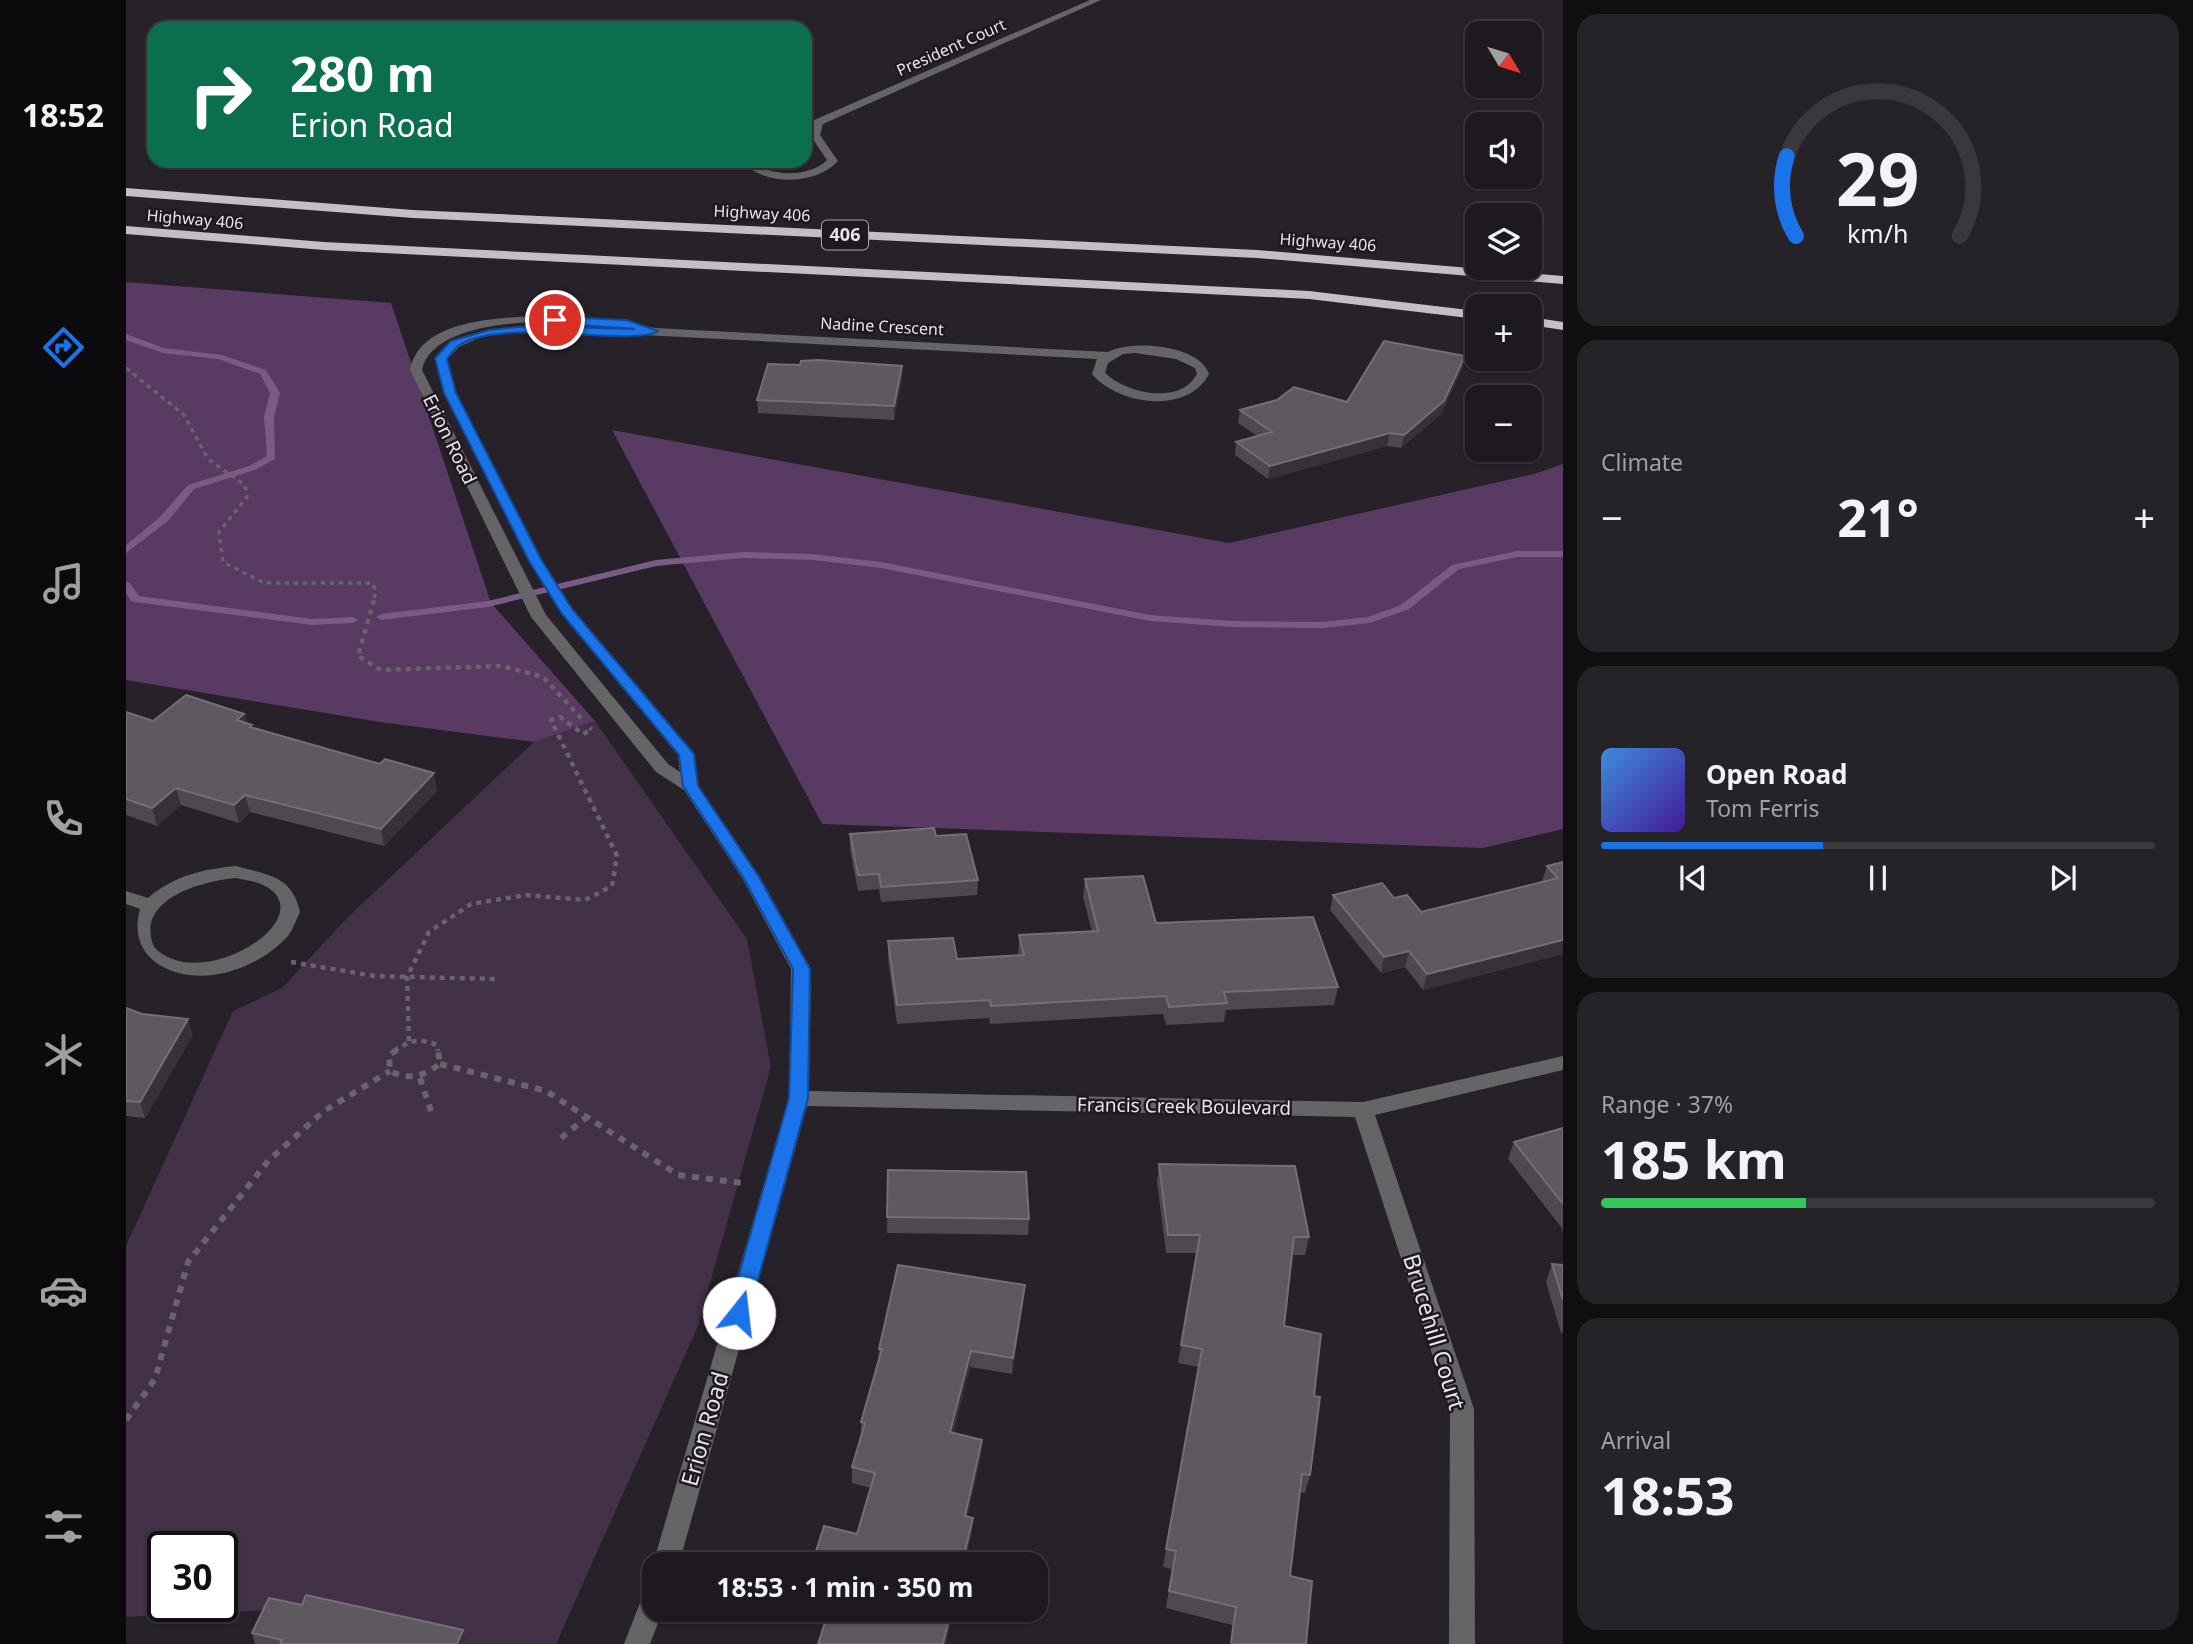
<!DOCTYPE html>
<html lang="en">
<head>
<meta charset="utf-8">
<style>
	:root { --surface:#1d191f; --page:#252228; --text:#f1f3f6; --muted:#a0a0a4; --line:#3b383d; --accent:#1a73e8 }
	body { margin:0; font-family:"Noto Sans",sans-serif; background:var(--page); color:var(--text); height:100vh; display:flex; flex-direction:column; font-size:26px; white-space:nowrap }
	* { box-sizing:border-box; margin:0 }
	p { font-size:23px; color:var(--muted) }
	.icon { flex:none; width:38px; height:38px; fill:none; stroke:currentColor; stroke-width:2; stroke-linecap:round; stroke-linejoin:round }
	.map { position:relative; flex:1; overflow:hidden }
	.panel { display:flex; flex-direction:column; gap:14px; padding:14px; background:#100e11; width:630px }
	.panel>* { flex:none }
	.guide { position:absolute; left:21px; top:21px; width:665px; height:147px; border-radius:21px; box-shadow:0 2px 5px #0004,0 0 0 2px var(--line); background:#0b6e4f; color:#fff; overflow:hidden }
	.needle { width:46px; rotate:128deg }
	.tools { position:absolute; left:1339px; top:21px; display:grid; gap:14px }
	.tools a { display:grid; place-items:center; width:77px; height:77px; border-radius:14px; background:var(--surface); box-shadow:0 2px 5px #0004,0 0 0 2px var(--line); font-size:35px }
	.speed { position:absolute; left:21px; top:1531px; display:flex; gap:14px; font-size:35px; font-weight:700; text-align:center }
	.speed>* { display:grid; place-content:center; width:91px; height:91px; border-radius:50%; background:var(--surface); box-shadow:0 2px 5px #0004,0 0 0 2px var(--line); line-height:1 }
	.speed .limit { border:4px solid #111; border-radius:10px; background:#fff; color:#111 }
	.pin { position:absolute; display:grid; place-items:center; width:60px; height:60px; color:#fff; margin:-30px; border:4px solid #fff; border-radius:50%; box-shadow:0 2px 7px #0007 }
	.me { position:absolute; width:77px; margin:-38px; rotate:16deg; stroke-linejoin:round; filter:drop-shadow(0 0 5px #0008) }
	.turn { display:flex; align-items:center; gap:24px; height:147px; padding:0 28px; font-size:32px }
	.turn .icon { width:91px; height:91px; stroke-width:2.5 }
	.turn b { display:block; font-size:49px; line-height:60px }
	.big { font-size:52px; font-weight:700; line-height:1.1 }
	.panel .tile { flex:1; display:flex; flex-direction:column; justify-content:center; gap:10px; min-width:0; padding:0 24px; border-radius:21px; background:var(--page) }
	.panel .dial { align-items:center; gap:0 }
	.dial svg { height:182px; overflow:visible; fill:none; stroke:var(--line); stroke-width:7; stroke-linecap:round; text-anchor:middle }
	.dial text { fill:var(--text); stroke:none }
	.song { display:flex; align-items:center; gap:21px }
	.cover { width:84px; height:84px; border-radius:10px; background:linear-gradient(135deg,hsl(210 70% 55%),hsl(260 70% 35%)) }
	.played { height:7px; border-radius:4px; background:linear-gradient(90deg,var(--accent) 40%,var(--line) 40%) }
	.keys { display:flex; justify-content:space-around; direction:ltr }
	.heat { display:flex; justify-content:space-between; align-items:center; font-size:38px; direction:ltr }
	.charge { height:10px; border-radius:5px; background:linear-gradient(90deg,#34c759 37%,var(--line) 0) }
	.trip { position:absolute; left:516px; top:1552px; width:406px; height:70px; border-radius:21px; background:var(--surface); box-shadow:0 2px 5px #0004,0 0 0 2px var(--line); font-weight:700; line-height:70px; text-align:center }
	main { display:flex; flex:1; min-height:0 }
	.tab-bar { display:flex; flex-direction:column; width:126px; justify-content:space-around; align-items:center; background:#0c0a0c; color:var(--muted) }
	.tab-bar .icon { width:49px; height:49px }
	.tab-bar .current { color:var(--accent) }
	.tab-bar b { font-size:32px; color:var(--text) }
	.map>svg:first-child { display:block }
	.green { fill:#423147; fill-rule:evenodd }
	.forest { fill:#583a62 }
	.lines { fill:none; stroke-linecap:round; stroke-linejoin:round }
	.stream { fill:#7a5b85; fill-rule:evenodd }
	.path-far2 { stroke:#69636b; stroke-width:3.5; stroke-dasharray:4.5 4.5; stroke-linecap:butt }
	.path-far1 { stroke:#69636b; stroke-width:4.5; stroke-dasharray:5 5; stroke-linecap:butt }
	.path { stroke:#69636b; stroke-width:6; stroke-dasharray:7 7; stroke-linecap:butt }
	.minor { fill:#676468; fill-rule:evenodd }
	.motorway { fill:#c5bdc8; fill-rule:evenodd }
	.wall { fill:#4e4850 }
	.shaded-wall { fill:#37313a }
	.building { fill:#5e5861; stroke:#746e76; stroke-width:2 }
	.route { fill:#1a73e8; stroke:#114b97; stroke-width:2 }
	.labels { text-anchor:middle; stroke-width:5; stroke-linejoin:round; paint-order:stroke }
	.far-street-label { font-size:16px; fill:#e7e3e9; stroke:#1e1820 }
	.shield { fill:#1e1820; stroke:#aba6ad; stroke-width:2 }
	.shield-label { font-size:18px; font-weight:bold; fill:#e7e3e9 }
	.street-label { font-size:19px; fill:#e7e3e9; stroke:#1e1820 }
	.near-street-label { font-size:23px; fill:#e7e3e9; stroke:#1e1820 }
</style>
</head>
<body>
<main>
<nav class="tab-bar">
<b>18:52</b>
<svg class="icon current" aria-label="directions" viewBox="0 0 24 24"><path d="M12 3l9 9-9 9-9-9zM9 14v-3h6M13 9l2 2-2 2"/></svg>
<svg class="icon" aria-label="music" viewBox="0 0 24 24"><path d="M9 18V5l10-2v13"/><circle cx="6" cy="18" r="3"/><circle cx="16" cy="16" r="3"/></svg>
<svg class="icon" aria-label="phone" viewBox="0 0 24 24"><path d="M5 4h4l2 5-3 2q2 4 5 5l2-3 5 2v4C11 20 4 13 5 4z"/></svg>
<svg class="icon" aria-label="climate" viewBox="0 0 24 24"><path d="M12 3v18M4 7l16 10M4 17L20 7"/></svg>
<svg class="icon" aria-label="car" viewBox="0 0 24 24"><path d="M5 17H2v-5l4-1 3-4h7l3 4 3 1v5h-3M9 17h6M6 11h13"/><circle cx="7" cy="17" r="2"/><circle cx="17" cy="17" r="2"/></svg>
<svg class="icon" aria-label="filters" viewBox="0 0 24 24"><path d="M4 7h16M4 17h16"/><circle cx="9" cy="7" r="2"/><circle cx="15" cy="17" r="2"/></svg>
</nav>
<div class="map">
<svg width="1437" height="1644" viewBox="0 0 1437 1644">
	<rect width="100%" height="100%" fill="#272129"/>
	<path class="green" d="M469,721L621,939L645,1067L572,1326L430,1644H316L188,1608L0,1617V1246L107,1011L156,988L222,917L408,742ZM37,1547H96V1606H37Z"/>
	<path class="forest" d="M0,282L265,303L365,603L469,721L408,742L254,722L0,680Z
		M486,430L1103,543L1408,474L1437,464V829L1357,848L696,824Z"/>
	<g class="lines">
		<path class="stream" d="M0,334L38,348L96,355L140,370L154,393L148,417L149,459L129,470L68,489L42,521L0,553V545L34,517L62,485L123,466L141,456L138,417L144,393L134,374L92,359L37,353L0,340Z
			M1391,551H1437V557H1391L1333,569L1283,609L1244,623L1197,628L1107,627L1024,621L755,568L687,560L617,558L530,566L362,607L255,620L250,617L255,614L362,601L530,560L617,552L687,554L755,562L1024,615L1107,621L1197,622L1242,617L1275,605L1326,565Z
			M0,582L4,583L13,596L186,619L227,617L232,620L227,623L186,625L9,602L5,601L0,593Z"/>
		<path class="path-far2" d="M0,368L58,415L82,459L119,485L121,497L93,532L97,562L138,583H246L250,591L247,601"/>
		<path class="path-far1" d="M248,600L232,656L255,670L376,666L417,677L456,719
			M165,962L248,976L369,979
			M283,1041L281,977L303,932L345,904L400,895L459,900L486,886L491,856L425,720L434,717L457,734L466,730L464,728
			M268,1051C284,1040 293,1038 311,1045L312,1051"/>
		<path class="path" d="M271,1050L263,1055L264,1071C284,1081 297,1076 314,1064L312,1050
			M314,1064L420,1091L552,1175L617,1183
			M294,1078L306,1114
			M435,1138L461,1117
			M0,1420L29,1379L62,1262L143,1160L198,1111L264,1071"/>
		<path class="minor" d="M964,0H975L697,124L694,135L712,161C691,185 637,187 617,161C629,161 631,167 642,170C661,176 687,174 701,160L684,135L685,129L679,131V124Z
			M405,316L475,318L529,328L982,352C1006,339 1074,345 1083,374C1062,415 992,405 966,374L971,359L518,335C474,318 309,308 296,370L420,615L542,764L554,772L552,755L436,614L402,560L318,393L309,358L325,341L347,334L353,338L333,347L321,359L330,393L416,560L447,609L568,754L573,786L634,877L685,969L683,1091L1237,1102L1437,1056V1070L1249,1115L1348,1409L1349,1644H1323L1324,1409L1229,1117L681,1106L553,1564H528V1567L527,1564L663,1098L665,969L616,878L558,790L530,772L405,617L284,370C294,321 364,319 405,316ZM1009,353L1050,359L1069,368L1071,374C1054,406 1000,393 979,373L982,363L997,354Z
			M110,866C142,875 166,875 174,912C170,920 167,929 162,936C143,957 115,971 87,975C48,980 0,960 14,909L0,904V891L22,898C47,876 77,869 110,866ZM110,878C118,880 129,881 137,885C200,915 76,997 28,947C8,899 76,881 110,878Z
			M528,1586V1610H537L524,1644H498L519,1590Z"/>
		<path class="motorway" d="M0,188L287,210L1131,250L1437,276V284L1131,258L287,218L0,196Z
			M0,226L198,242L1183,291L1351,311V319L1183,299L198,250L0,234Z
			M1404,317L1437,322V330L1404,325Z"/>
	</g>
	<path class="wall" d="M1339,356L1336,369L1315,414L1275,448L1261,446L1142,479L1109,455L1110,442L1131,436L1112,423L1114,410L1221,402Z
		M776,379L768,420L632,413L631,400Z
		M0,712L27,721L118,714L121,723L127,728L311,791L258,846L124,812L113,823L55,805L31,826L0,815Z
		M724,834L810,836L852,880L851,895L755,902L753,889L732,891L724,850Z
		M1437,862V954L1297,990L1279,967L1255,973L1204,910L1207,895L1268,898L1295,912L1417,882L1416,881L1421,866Z
		M959,879L1030,923L1212,987L1208,1005L1100,1010L1098,1022L1040,1025L1037,1014L864,1024L863,1018L771,1024L762,959V941L831,959L892,955L893,935L966,932L957,897Z
		M0,1008L67,1035L19,1118L0,1116Z
		M1437,1128V1233L1435,1227L1382,1159L1388,1142Z
		M1033,1164L1183,1237L1179,1255H1166L1158,1326L1188,1396L1184,1475L1179,1493L1174,1492L1164,1576L1180,1644H1104L1106,1625L1040,1608L1046,1569L1037,1567L1072,1367L1052,1363L1071,1253H1040L1031,1182Z
		M762,1170L903,1219L902,1235L761,1233Z
		M1426,1264L1437,1265V1333H1435L1420,1282Z
		M897,1301L886,1374L844,1367L827,1433L855,1455L841,1517L846,1534H731L745,1488L726,1483V1467L735,1437V1422L752,1361L753,1349Z
		M176,1605L331,1644H129L126,1633Z"/>
	<path class="shaded-wall" d="M1339,356L1336,369L1315,414L1275,448L1278,435Z
		M776,366V379L768,420V406Z
		M1264,433L1261,446L1142,479L1144,466Z
		M118,714L122,731L111,720Z
		M308,773L311,791L258,846L255,829Z
		M50,788L55,805L31,826L26,808Z
		M119,795L124,812L113,823L108,805Z
		M1437,940V954L1297,990L1301,974Z
		M1283,951L1279,967L1255,973L1258,957Z
		M62,1019L67,1035L19,1118L14,1102Z
		M899,1285L897,1301L886,1374L887,1358Z
		M845,1351L844,1367L824,1448V1432Z
		M856,1440L855,1455L838,1532L839,1516Z
		M847,1518L846,1534L838,1564H836Z
		M825,1610H828L820,1644H817Z
		M337,1630L340,1644H331Z"/>
	<path class="building" d="M1258,341L1339,356L1318,401L1278,435L1264,433L1144,466L1110,442L1146,432L1114,410L1151,400L1168,387L1221,402Z
		M692,360L776,366L768,406L631,400L642,364L674,365L675,361Z
		M60,695L118,714L111,720L126,725L124,727L254,764L259,759L308,773L255,829L119,795L108,805L50,788L26,808L0,799V712L27,721Z
		M808,828L810,836L840,834L852,880L755,887L753,874L732,875L724,834Z
		M1437,862V940L1301,974L1283,951L1258,957L1207,895L1256,883L1268,898L1281,895L1295,912L1432,878L1421,866Z
		M1017,876L1030,923L1187,917L1212,987L1098,992L1101,1003L1043,1007L1040,996L865,1006L864,1000L771,1005L762,941L827,938L831,959L898,955L893,935L972,931L959,879Z
		M0,1008L16,1014L62,1019L14,1102L0,1101Z
		M1437,1128V1204L1388,1142Z
		M1033,1164L1169,1166L1183,1237H1168L1158,1326L1195,1334L1188,1396L1194,1397L1184,1475L1176,1474L1164,1576L1186,1581L1180,1644H1105L1110,1607L1043,1591L1050,1551L1040,1549L1076,1349L1055,1345L1074,1235H1042Z
		M762,1170L900,1172L903,1219L761,1217Z
		M1426,1264L1437,1265V1300Z
		M772,1265L899,1285L887,1358L845,1351L824,1432L856,1440L839,1516L847,1518L836,1564H686L698,1526L731,1534L749,1473L726,1467L739,1423L735,1422L756,1349H753Z
		M180,1595L337,1630L331,1644H154L156,1640L126,1633L143,1598L176,1605Z
		M703,1610H825L817,1644H692Z"/>
	<path class="route" d="M429,317L501,320L532,331C526,336 515,335 506,336C461,339 370,321 332,346C328,349 324,355 321,359L330,393L416,561L446,609L568,754L572,786L633,877L684,969L682,1098L623,1313L620,1319L613,1321L606,1319L602,1313L663,1098L667,969L617,877L557,786L553,755L436,614L403,561L318,393L309,358L325,341L363,330L402,326L509,329L425,323L423,320Z"/>
	<g class="labels">
		<g class="far-street-label">
			<text transform="translate(825 47) rotate(-24)" y="6">President Court</text>
			<text transform="translate(636 213) rotate(3)" y="6">Highway 406</text>
			<text transform="translate(69 219) rotate(5)" y="6">Highway 406</text>
			<text transform="translate(1202 242) rotate(4)" y="6">Highway 406</text>
			<text transform="translate(756 326) rotate(3)" y="6">Nadine Crescent</text>
		</g>
		<rect class="shield" x="696" y="220.5" width="46" height="29" rx="5"/>
		<g class="shield-label">
			<text x="719" y="241">406</text>
		</g>
		<g class="street-label">
			<text transform="translate(324 439) rotate(64)" y="7">Erion Road</text>
			<text transform="translate(1058 1106) rotate(1)" y="7">Francis Creek Boulevard</text>
		</g>
		<g class="near-street-label">
			<text transform="translate(1308 1332) rotate(73)" y="8">Brucehill Court</text>
			<text transform="translate(579 1429) rotate(-74)" y="8">Erion Road</text>
		</g>
	</g>
</svg>
<div class="tools">
<a><svg class="needle" viewBox="-14 -14 28 28"><path d="M0-13l5 13h-10z" fill="#e53935"/><path d="M0 13l5-13h-10z" fill="#a0a0a4"/></svg></a>
<a><svg class="icon" aria-label="sound" viewBox="0 0 24 24"><path d="M4 9h4l5-4v14l-5-4H4zM17 9q2 3 0 6"/></svg></a>
<a><svg class="icon" aria-label="layers" viewBox="0 0 24 24"><path d="M12 4l9 5-9 5-9-5zM3 14l9 5 9-5"/></svg></a>
<a>+</a>
<a>−</a>
</div>
<div class="speed"><div class="limit">30</div></div>
<div class="pin" style="left:429px;top:320px;background:#d93025"><svg class="icon" aria-label="arrive" viewBox="0 0 24 24"><path d="M6 21V4h12l-3 4 3 4H6"/></svg></div>
<svg class="me" style="left:613px;top:1313px" viewBox="-20 -20 40 40"><circle r="19" fill="#fff"/><path d="M0-13L10 11 0 6-10 11z" fill="#1a73e8"/></svg>
<div class="trip">18:53 · 1 min · 350 m</div>
<div class="guide">
<div class="turn"><svg class="icon" aria-label="right" viewBox="0 0 24 24"><path d="M7 20v-9h11M14 6l5 5-5 5"/></svg><div><b>280 m</b>Erion Road</div></div>
</div>
</div>
<section class="panel">
<div class="tile dial"><svg viewBox="0 0 100 80">
<path d="M14 69A42 42 0 1 1 86 69"/>
<path d="M14 69A42 42 0 0 1 10 34" stroke="#1a73e8"/>
<text x="50" y="56" font-size="32" font-weight="700">29</text>
<text x="50" y="72" font-size="11">km/h</text>
</svg></div>
<div class="tile"><p>Climate</p>
<div class="heat"><a>−</a><b class="big">21°</b><a>+</a></div>
</div>
<div class="tile">
<div class="song"><i class="cover"></i><div><b>Open Road</b><p>Tom Ferris</p></div></div>
<div class="played"></div>
<div class="keys"><svg class="icon" aria-label="previous" viewBox="0 0 24 24"><path d="M18 5L8 12l10 7zM5 5v14"/></svg><svg class="icon" aria-label="pause" viewBox="0 0 24 24"><path d="M8 5v14M16 5v14"/></svg><svg class="icon" aria-label="next" viewBox="0 0 24 24"><path d="M6 5l10 7-10 7zM19 5v14"/></svg></div>
</div>
<div class="tile"><p>Range · 37%</p><b class="big">185 km</b><div class="charge"></div></div>
<div class="tile"><p>Arrival</p><b class="big">18:53</b></div>
</section>
</main>
</body>
</html>
